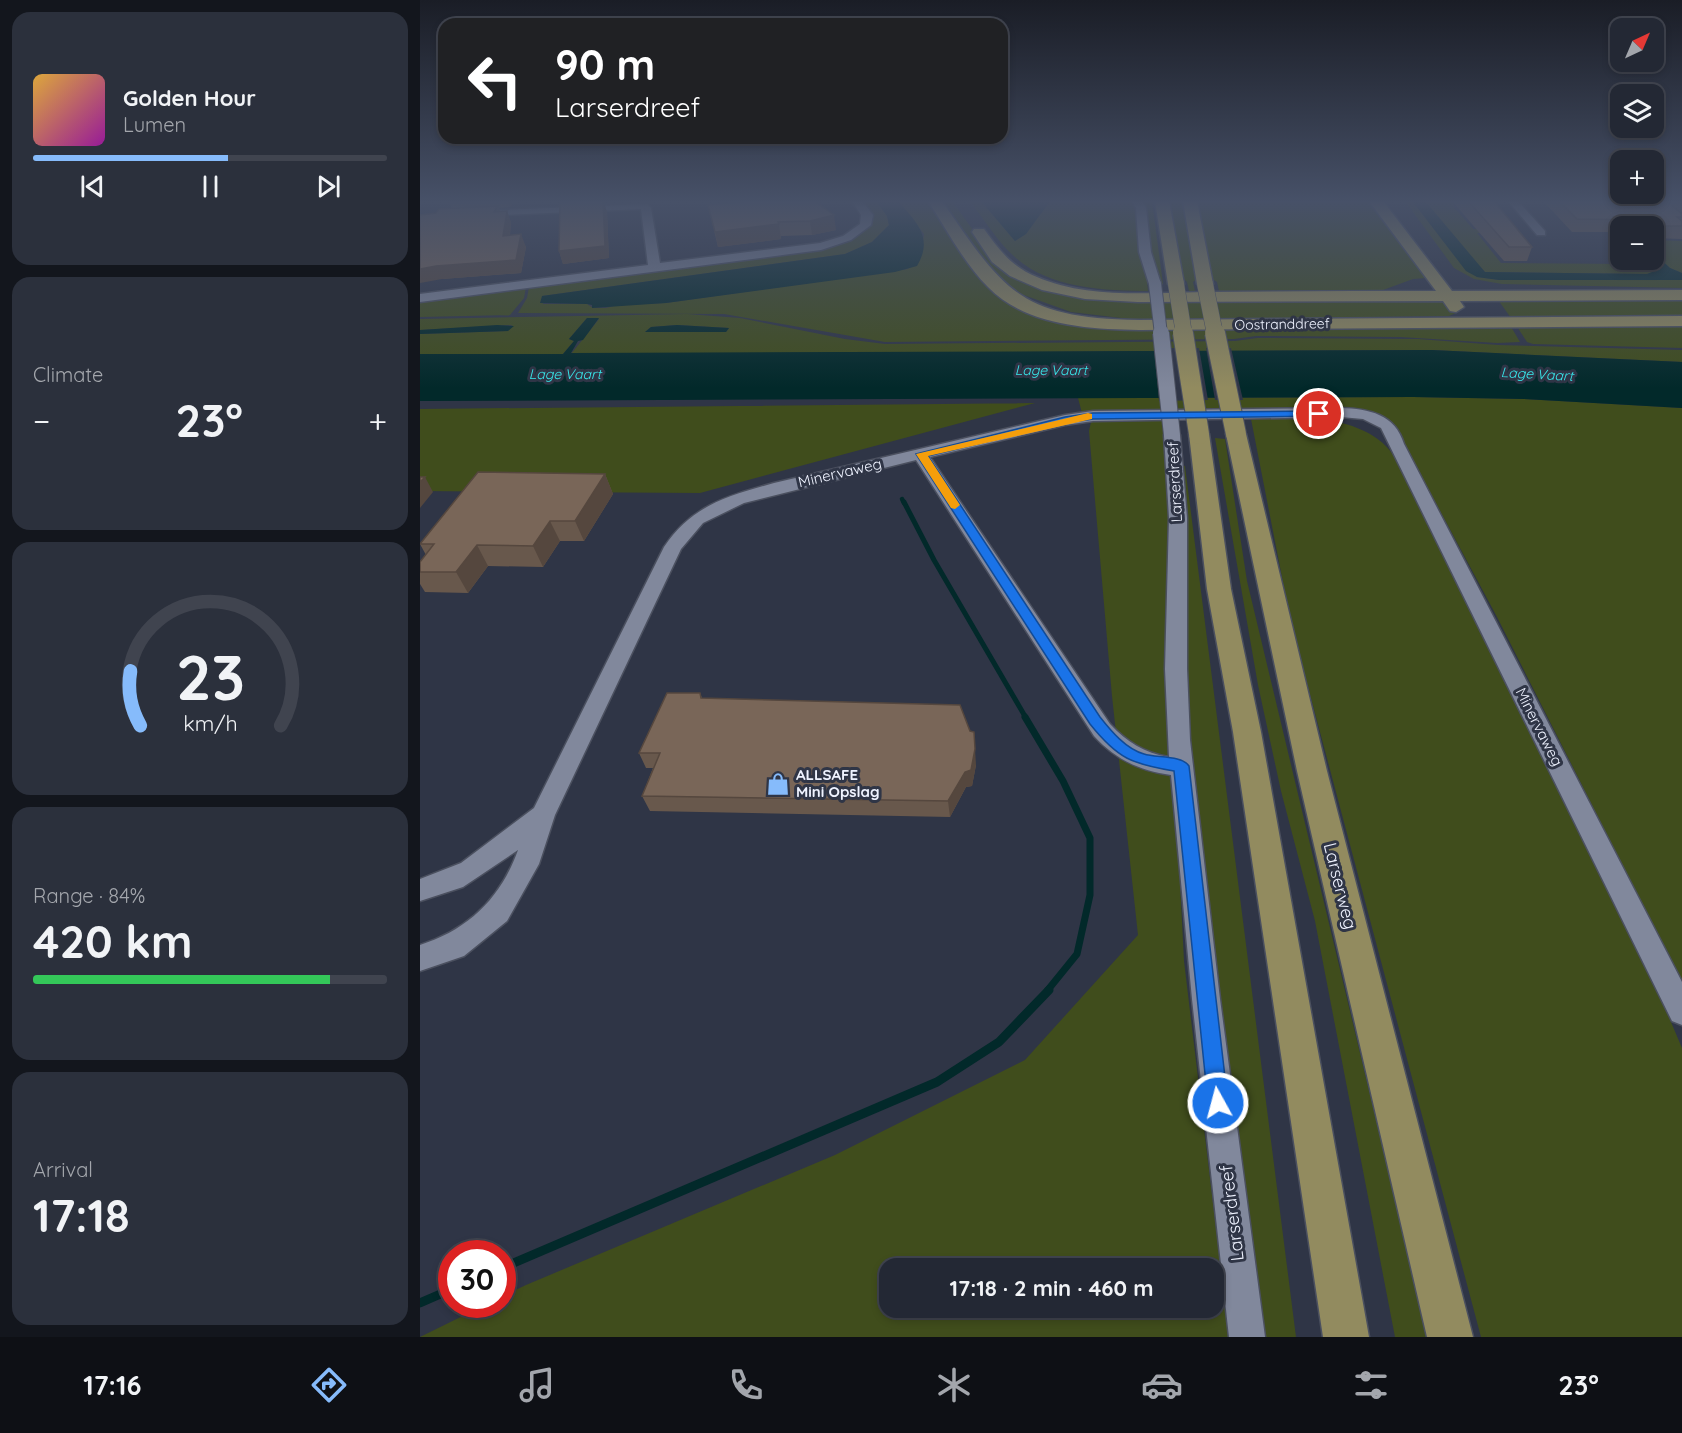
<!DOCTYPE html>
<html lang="en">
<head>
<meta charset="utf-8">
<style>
	:root { --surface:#232834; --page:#2b303c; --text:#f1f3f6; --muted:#a3a6ac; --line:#40444f; --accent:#86bbfb }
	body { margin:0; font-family:Quicksand,sans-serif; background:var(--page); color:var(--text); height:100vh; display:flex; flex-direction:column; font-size:22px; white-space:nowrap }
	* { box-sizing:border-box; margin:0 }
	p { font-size:20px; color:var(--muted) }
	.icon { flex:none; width:33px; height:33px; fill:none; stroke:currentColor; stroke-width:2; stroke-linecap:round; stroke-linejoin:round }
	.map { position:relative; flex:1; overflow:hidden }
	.drawer { display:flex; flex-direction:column; gap:12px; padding:12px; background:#13161d; width:420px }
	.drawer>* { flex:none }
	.guide { position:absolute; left:18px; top:18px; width:570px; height:126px; border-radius:18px; box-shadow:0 3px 9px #0003,0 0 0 2px var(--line); background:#202124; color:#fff; overflow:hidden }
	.needle { width:39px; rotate:44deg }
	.tools { position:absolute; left:1190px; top:18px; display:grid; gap:12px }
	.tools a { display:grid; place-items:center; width:54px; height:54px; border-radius:12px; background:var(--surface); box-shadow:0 3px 9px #0003,0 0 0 2px var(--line); font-size:30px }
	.speed { position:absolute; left:18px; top:1240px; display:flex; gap:12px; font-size:30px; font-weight:700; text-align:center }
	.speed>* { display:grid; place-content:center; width:78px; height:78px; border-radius:50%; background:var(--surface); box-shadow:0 3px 9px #0003,0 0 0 2px var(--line); line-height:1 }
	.speed .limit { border:9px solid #d22; background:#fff; color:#111 }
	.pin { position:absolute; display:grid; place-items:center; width:51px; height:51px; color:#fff; margin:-26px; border:3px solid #fff; border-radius:50%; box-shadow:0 2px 6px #0007 }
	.me { position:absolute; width:66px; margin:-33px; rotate:353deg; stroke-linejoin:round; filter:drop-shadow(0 0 4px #0008) }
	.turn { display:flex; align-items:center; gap:21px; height:126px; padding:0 18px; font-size:27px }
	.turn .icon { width:78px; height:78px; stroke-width:2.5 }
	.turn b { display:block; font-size:42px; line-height:51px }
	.big { font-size:45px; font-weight:800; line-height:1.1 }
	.drawer .tile { flex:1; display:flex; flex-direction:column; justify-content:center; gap:9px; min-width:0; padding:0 21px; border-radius:18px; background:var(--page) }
	.drawer .dial { align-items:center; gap:0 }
	.dial svg { height:156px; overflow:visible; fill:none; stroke:var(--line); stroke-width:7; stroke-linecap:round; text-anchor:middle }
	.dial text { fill:var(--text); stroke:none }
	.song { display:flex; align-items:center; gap:18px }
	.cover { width:72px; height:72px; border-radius:9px; background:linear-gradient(135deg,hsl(40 70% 55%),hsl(300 70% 35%)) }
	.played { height:6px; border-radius:3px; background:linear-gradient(90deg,var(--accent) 55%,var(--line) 55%) }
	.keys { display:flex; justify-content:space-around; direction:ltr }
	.heat { display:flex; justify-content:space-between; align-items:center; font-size:33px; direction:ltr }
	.charge { height:9px; border-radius:4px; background:linear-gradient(90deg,#34c759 84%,var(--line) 0) }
	.trip { position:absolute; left:459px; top:1258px; width:345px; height:60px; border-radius:18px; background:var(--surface); box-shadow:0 3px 9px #0003,0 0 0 2px var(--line); font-weight:800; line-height:60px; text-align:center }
	.menu { display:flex; height:96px; justify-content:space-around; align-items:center; background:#0e1015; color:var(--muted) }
	.menu .icon { width:42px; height:42px }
	.menu .on { color:var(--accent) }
	.menu b { font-size:27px; color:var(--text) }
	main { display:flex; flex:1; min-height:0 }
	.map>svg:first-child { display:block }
	.green { fill:#404d1c; fill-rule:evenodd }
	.water { fill:#02292a }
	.pier { fill:#2f3546 }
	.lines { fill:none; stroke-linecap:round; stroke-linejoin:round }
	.stream-far3 { stroke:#02292a; stroke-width:4.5 }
	.stream-far2 { stroke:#02292a; stroke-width:5 }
	.stream-far1 { stroke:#02292a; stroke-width:7 }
	.stream { stroke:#02292a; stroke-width:9 }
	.minor-casing { stroke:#4b505f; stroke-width:3 }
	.major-casing { stroke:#4b505f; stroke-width:3 }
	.minor { fill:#81889c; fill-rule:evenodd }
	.major { fill:#928b5f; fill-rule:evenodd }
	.minor-bridge-far1-casing { stroke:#4b505f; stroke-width:14; stroke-linecap:butt }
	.minor-bridge-casing { stroke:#4b505f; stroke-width:18; stroke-linecap:butt }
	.major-bridge-far1-casing { stroke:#4b505f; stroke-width:17; stroke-linecap:butt }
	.major-bridge-casing { stroke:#4b505f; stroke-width:22; stroke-linecap:butt }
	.minor-bridge-far1 { stroke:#81889c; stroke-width:12 }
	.minor-bridge { stroke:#81889c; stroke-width:16 }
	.major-bridge-far1 { stroke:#928b5f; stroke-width:16 }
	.major-bridge { stroke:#928b5f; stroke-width:20 }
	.wall { fill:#68584c }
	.shaded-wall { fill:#55473e }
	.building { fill:#796658; stroke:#55473e; stroke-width:1.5 }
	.route { fill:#1a73e8; stroke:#114b97; stroke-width:1.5 }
	.slow { fill:#f59e0b }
	.labels { text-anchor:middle; stroke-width:6; stroke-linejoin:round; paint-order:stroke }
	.far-street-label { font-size:14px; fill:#eff3ff; stroke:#2f3546 }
	.far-water-label { font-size:14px; font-style:italic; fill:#38e8ec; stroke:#2f3546 }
	.street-label { font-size:15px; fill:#eff3ff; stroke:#2f3546 }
	.poi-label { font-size:15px; font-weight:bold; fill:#eff3ff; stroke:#2f3546; text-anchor:start }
	.near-street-label { font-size:18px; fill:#eff3ff; stroke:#2f3546 }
</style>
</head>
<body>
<main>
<section class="drawer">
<div class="tile">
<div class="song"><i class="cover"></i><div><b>Golden Hour</b><p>Lumen</p></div></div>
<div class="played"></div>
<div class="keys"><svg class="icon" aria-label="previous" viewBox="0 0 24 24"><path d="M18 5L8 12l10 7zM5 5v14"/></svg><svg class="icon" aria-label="pause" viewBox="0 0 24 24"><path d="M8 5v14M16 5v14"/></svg><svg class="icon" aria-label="next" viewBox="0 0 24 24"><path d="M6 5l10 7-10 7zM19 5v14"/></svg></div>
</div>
<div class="tile"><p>Climate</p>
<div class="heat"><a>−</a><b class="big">23°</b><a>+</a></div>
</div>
<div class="tile dial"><svg viewBox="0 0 100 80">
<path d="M14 69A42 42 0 1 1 86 69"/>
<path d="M14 69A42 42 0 0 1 9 41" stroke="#86bbfb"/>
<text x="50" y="56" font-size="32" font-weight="700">23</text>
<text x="50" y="72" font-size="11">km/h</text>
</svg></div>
<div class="tile"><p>Range · 84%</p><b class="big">420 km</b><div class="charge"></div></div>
<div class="tile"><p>Arrival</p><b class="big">17:18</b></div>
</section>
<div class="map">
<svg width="1262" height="1337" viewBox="0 0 1262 1337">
	<rect width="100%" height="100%" fill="#2f3546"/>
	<path class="green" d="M443,201H456L467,216L469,225L452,242L425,254L122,296L123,304H167L173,308H186L198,305L246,303L488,269L502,249L504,234L478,201H511L567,281L647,320L1090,325L1100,342L1077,343L980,337L836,336L814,339L465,342L304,314L98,313L107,298L109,287L431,239L443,232L452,221V214Z
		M518,201H532L574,259L659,295L1018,298L1030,303L1036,313L1029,316L718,320L651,312L595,292L565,266Z
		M550,201H561L595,241L606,234L630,201H713L730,281L727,282L728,291C686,291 629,288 596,258C578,243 564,219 550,201Z
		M722,201H732L743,284H740L730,251L726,209Z
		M750,201H762L777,279L773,282L775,291H769L767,282L763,278Z
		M775,201H953L1006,278L993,279L963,290L799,291L797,282L791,278Z
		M985,201H1040L1033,206L1053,229H1065L1068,233H1057L1081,263L1210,264L1208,260H1229L1237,268L1235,272L1227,274L1065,272L994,202L1057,277L1079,280H1262V288L1082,284L1054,279L1034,268Z
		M1233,240L1262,241V273L1250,268L1233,252Z
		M106,287L104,298L90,315L0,317V301Z
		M1076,297L1262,298V317L1091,318Z
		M267,314L320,318L425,339L465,344L815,341L837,338L998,339L1078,345L1262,350V362L1012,350L151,354L179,319L167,318L149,339L154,341L143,354H0V334L88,331L92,325L0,330V319ZM257,325L309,328L306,332H225L231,327Z
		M1262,324V348L1113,344L1107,342L1096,325Z
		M993,397L1104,399L1262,408V983L1077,617L974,425L963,417L662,413L658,398Z
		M615,403L280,493L0,491V409Z
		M893,418C923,421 957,430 974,456L1237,989L1262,1048V1337H1061L871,623L831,419Z
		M745,419L743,439L746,440L748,450L756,804L764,961L809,1337H0L65,1305H82L83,1296L106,1285L415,1155L605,1060L718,935L692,696L669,431L671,422ZM470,1269H794V1308H470Z
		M795,438L805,439L827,581L1008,1337H975L895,921L861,791L838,685Z
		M761,465L765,466L876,1337H843L788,926L765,703Z"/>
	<path class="water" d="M456,201H478C496,222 514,237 497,266L475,272L246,303L172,308V305L167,304L120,303L122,296L425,254L452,242L469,225L467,216Z
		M561,201H630L606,234L595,241Z
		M993,202H1006L1065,272L1227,274L1237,270L1229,260H1233V252L1250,268L1262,273V280H1079L1057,277L1046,271Z
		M167,318H179L163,340L158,341L151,353L1012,350L1262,362V408L1104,399L993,397L0,401V354H143L154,341L149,339Z
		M77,325L94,326L88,331L0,334V330Z
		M257,325L309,328L306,332H225L231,327Z"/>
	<path class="pier" d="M734,348H779L788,400L739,401Z
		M786,348H811L823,400H795Z"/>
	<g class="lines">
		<path class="stream-far3" d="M482,499L484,503"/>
		<path class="stream-far2" d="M484,502L514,560L606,718"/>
		<path class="stream-far1" d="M605,717L643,781L670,838V895L657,954L627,991"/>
		<path class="stream" d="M82,1268L517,1082L579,1042L629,990
			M0,1303L32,1289"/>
		<g class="minor-casing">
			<path id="minor" d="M432,201H442L453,215L451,225L431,240L401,250L0,302V294L228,265L221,209L56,216V212L60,211L227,204L231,208L240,263L400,243L423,236L440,224L441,215Z
				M712,201H722L726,208L731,252L741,284L739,287H731L729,284L719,252L716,208Z
				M1088,201H1098L1125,231V235H1117Z
				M921,408C949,409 975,414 984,444L1262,982V1025L1252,1021L961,428L943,419L921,417L673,421L645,425L510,457L690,724C707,742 724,753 749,757L745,669L749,518L744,435L752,430L760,435L767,518V669L770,740L800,999L845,1337H809L772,999L751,775C720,771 695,759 674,736L496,460L324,503L283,523L261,549L135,815L119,864L87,921L44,956L0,971V945C48,930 81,898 98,850L43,887L0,901V879L41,863L114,808L244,547C272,505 308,496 354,483L645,415L673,411Z"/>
		</g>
		<g class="major-casing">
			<path id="major" d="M508,201H522C585,293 601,318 719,320L1262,316V326L719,330C668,329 606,326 568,287C544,263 527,230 508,201Z
				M735,201H749L764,284L762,287L756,289L748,284Z
				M763,201H777L793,284L791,287L785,289L777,284Z
				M949,201H963L1032,291L1262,290V300L1040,301L1044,307L1036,312L1030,311L1023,301L718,302L665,299L622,290L590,276L572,262L552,232L554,229H564C579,250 592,267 617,277C670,300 736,292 793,292C867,291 941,291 1016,291Z
				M779,428L786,430L789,434L811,589L841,732L949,1337H903L813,732L787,589L769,434L772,430Z
				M816,428L823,430L826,434L907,771L1053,1337H1007L877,771L806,434L809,430Z"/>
		</g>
		<use href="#minor" class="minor"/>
		<use href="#major" class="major"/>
		<g class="minor-bridge-far1-casing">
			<path id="minor-bridge-far1" d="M735,284L741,334"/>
		</g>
		<g class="minor-bridge-casing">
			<path id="minor-bridge" d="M741,333L752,435"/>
		</g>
		<g class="major-bridge-far1-casing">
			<path id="major-bridge-far1" d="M756,284L764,334
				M785,284L795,334"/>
		</g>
		<g class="major-bridge-casing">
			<path id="major-bridge" d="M763,333L779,434
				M795,333L816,434"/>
		</g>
		<use href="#minor-bridge-far1" class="minor-bridge-far1"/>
		<use href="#minor-bridge" class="minor-bridge"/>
		<use href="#major-bridge-far1" class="major-bridge-far1"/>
		<use href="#major-bridge" class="major-bridge"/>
	</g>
	<path class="wall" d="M28,201H94L90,207L79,208L80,211H87L91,223L90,235L106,247L101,273L22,279L16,213L32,209Z
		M144,201H186V202H184L187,212L189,258L143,264L139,251Z
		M330,201H401L402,202L397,203L416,230L392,235L361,236V239L298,247L288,205Z
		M1032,201H1074L1112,247L1107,261H1084Z
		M1126,201H1262V212H1260L1262,214V239L1233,238V226H1200V232H1152L1125,203Z
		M185,474L193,494L164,541H140L123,567L68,566L48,593L5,592L0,584V562L6,555L0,544Z
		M280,693L282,698L556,765L552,786L546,787L530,817L230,811L222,796L233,768H226L219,753Z"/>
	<path class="shaded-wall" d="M87,201H94L90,207Z
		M183,201L187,212L189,258L143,264L139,251Z
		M87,211L91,223L88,249L83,236Z
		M414,215L416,230L392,235L390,221Z
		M359,224L361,239L298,247L295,232Z
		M101,234L106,247L101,273L22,279L0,283V269L16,266Z
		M185,474L193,494L164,541L155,521Z
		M5,477L13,492L0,508V482Z
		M130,521L140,541L123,567L113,546Z
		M57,545L68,566L48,593L36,572Z
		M554,732L556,765L552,786L546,787L530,817L528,801Z"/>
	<path class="building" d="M172,201H183L185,246L139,251L140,202Z
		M330,201H394L414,215L390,221L358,222L359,224L295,232L288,205Z
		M1048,201H1074L1112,247H1089Z
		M1139,201H1246L1262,214V217H1257L1262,221V226H1238L1232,220L1157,219Z
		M78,206L74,212L87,211L83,236L101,234L96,260L16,266L0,269V215L16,213L19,209Z
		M58,472L185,474L155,521H130L113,546L57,545L36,572H0V562L14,544H0Z
		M0,477H5L0,482Z
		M247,693H280L281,698L540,705L550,731L554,732L555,749L551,770L545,772L528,801L222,796L240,753H219Z"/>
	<linearGradient id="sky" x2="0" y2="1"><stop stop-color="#1a1d26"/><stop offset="0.52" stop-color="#475168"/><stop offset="1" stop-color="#475168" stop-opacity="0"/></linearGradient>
	<rect width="1262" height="388" fill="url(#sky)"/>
	<path class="route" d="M899,411L904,414L902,416L673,419L645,423L508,456L680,717C691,731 706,749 724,754C736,758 762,755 769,766L808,1103L805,1110L798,1113L791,1110L788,1103L754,771C712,764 698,759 670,724L496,454L645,417L673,413Z"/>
	<path class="slow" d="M668,413L672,414V419L508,456L540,505L535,509L531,508L496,454Z"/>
	<defs>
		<g id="shop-bare" transform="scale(1.8)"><path d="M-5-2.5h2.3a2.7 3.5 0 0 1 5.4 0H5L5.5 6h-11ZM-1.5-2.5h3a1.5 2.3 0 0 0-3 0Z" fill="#86bbfb" stroke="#2f3546" stroke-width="2.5" paint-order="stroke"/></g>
	</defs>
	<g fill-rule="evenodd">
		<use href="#shop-bare" x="358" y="784"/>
	</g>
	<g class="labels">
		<g class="far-street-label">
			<text transform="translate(862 324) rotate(-1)" y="5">Oostranddreef</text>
		</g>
		<g class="far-water-label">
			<text x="631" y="375">Lage Vaart</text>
			<text x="145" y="379">Lage Vaart</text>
			<text transform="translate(1117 374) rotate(3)" y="5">Lage Vaart</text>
		</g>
		<g class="street-label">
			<text transform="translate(420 473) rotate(-13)" y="5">Minervaweg</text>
			<text transform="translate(755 482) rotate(-93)" y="5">Larserdreef</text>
			<text transform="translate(1119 727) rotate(63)" y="5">Minervaweg</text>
		</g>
		<g class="poi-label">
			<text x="376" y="780">ALLSAFE<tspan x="376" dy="17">Mini Opslag</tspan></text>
		</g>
		<g class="near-street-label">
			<text transform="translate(920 886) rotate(76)" y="6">Larserweg</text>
			<text transform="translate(812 1213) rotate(-97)" y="6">Larserdreef</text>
		</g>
	</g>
</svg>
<div class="tools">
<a><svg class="needle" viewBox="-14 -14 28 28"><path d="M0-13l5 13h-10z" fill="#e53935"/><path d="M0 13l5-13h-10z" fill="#a3a6ac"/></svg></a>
<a><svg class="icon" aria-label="layers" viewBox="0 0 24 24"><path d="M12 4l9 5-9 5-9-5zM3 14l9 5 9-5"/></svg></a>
<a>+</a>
<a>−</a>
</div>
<div class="speed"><div class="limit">30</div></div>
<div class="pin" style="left:899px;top:414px;background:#d93025"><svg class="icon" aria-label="arrive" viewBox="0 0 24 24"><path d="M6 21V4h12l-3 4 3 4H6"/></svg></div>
<svg class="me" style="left:798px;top:1103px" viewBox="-20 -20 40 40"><circle r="17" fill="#1a73e8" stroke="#fff" stroke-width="3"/><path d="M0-11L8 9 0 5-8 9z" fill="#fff"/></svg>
<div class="trip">17:18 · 2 min · 460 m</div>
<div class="guide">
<div class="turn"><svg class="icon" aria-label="left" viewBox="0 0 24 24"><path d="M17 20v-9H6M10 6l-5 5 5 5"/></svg><div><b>90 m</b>Larserdreef</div></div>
</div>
</div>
</main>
<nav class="menu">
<b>17:16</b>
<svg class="icon on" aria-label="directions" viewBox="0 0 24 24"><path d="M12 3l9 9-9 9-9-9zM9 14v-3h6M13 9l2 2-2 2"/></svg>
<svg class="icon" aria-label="music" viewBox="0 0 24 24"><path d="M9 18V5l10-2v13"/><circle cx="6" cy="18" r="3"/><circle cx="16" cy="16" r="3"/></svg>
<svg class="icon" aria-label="phone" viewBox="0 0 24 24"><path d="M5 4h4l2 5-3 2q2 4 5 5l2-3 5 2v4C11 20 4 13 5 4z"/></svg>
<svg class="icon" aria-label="climate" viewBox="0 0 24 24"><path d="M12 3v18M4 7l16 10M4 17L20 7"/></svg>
<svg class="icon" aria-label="car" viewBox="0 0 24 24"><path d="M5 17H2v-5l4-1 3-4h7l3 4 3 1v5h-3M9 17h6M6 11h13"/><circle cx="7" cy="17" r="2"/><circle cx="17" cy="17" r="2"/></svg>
<svg class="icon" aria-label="filters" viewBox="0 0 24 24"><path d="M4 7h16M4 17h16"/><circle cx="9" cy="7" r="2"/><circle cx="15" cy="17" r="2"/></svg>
<b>23°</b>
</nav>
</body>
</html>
